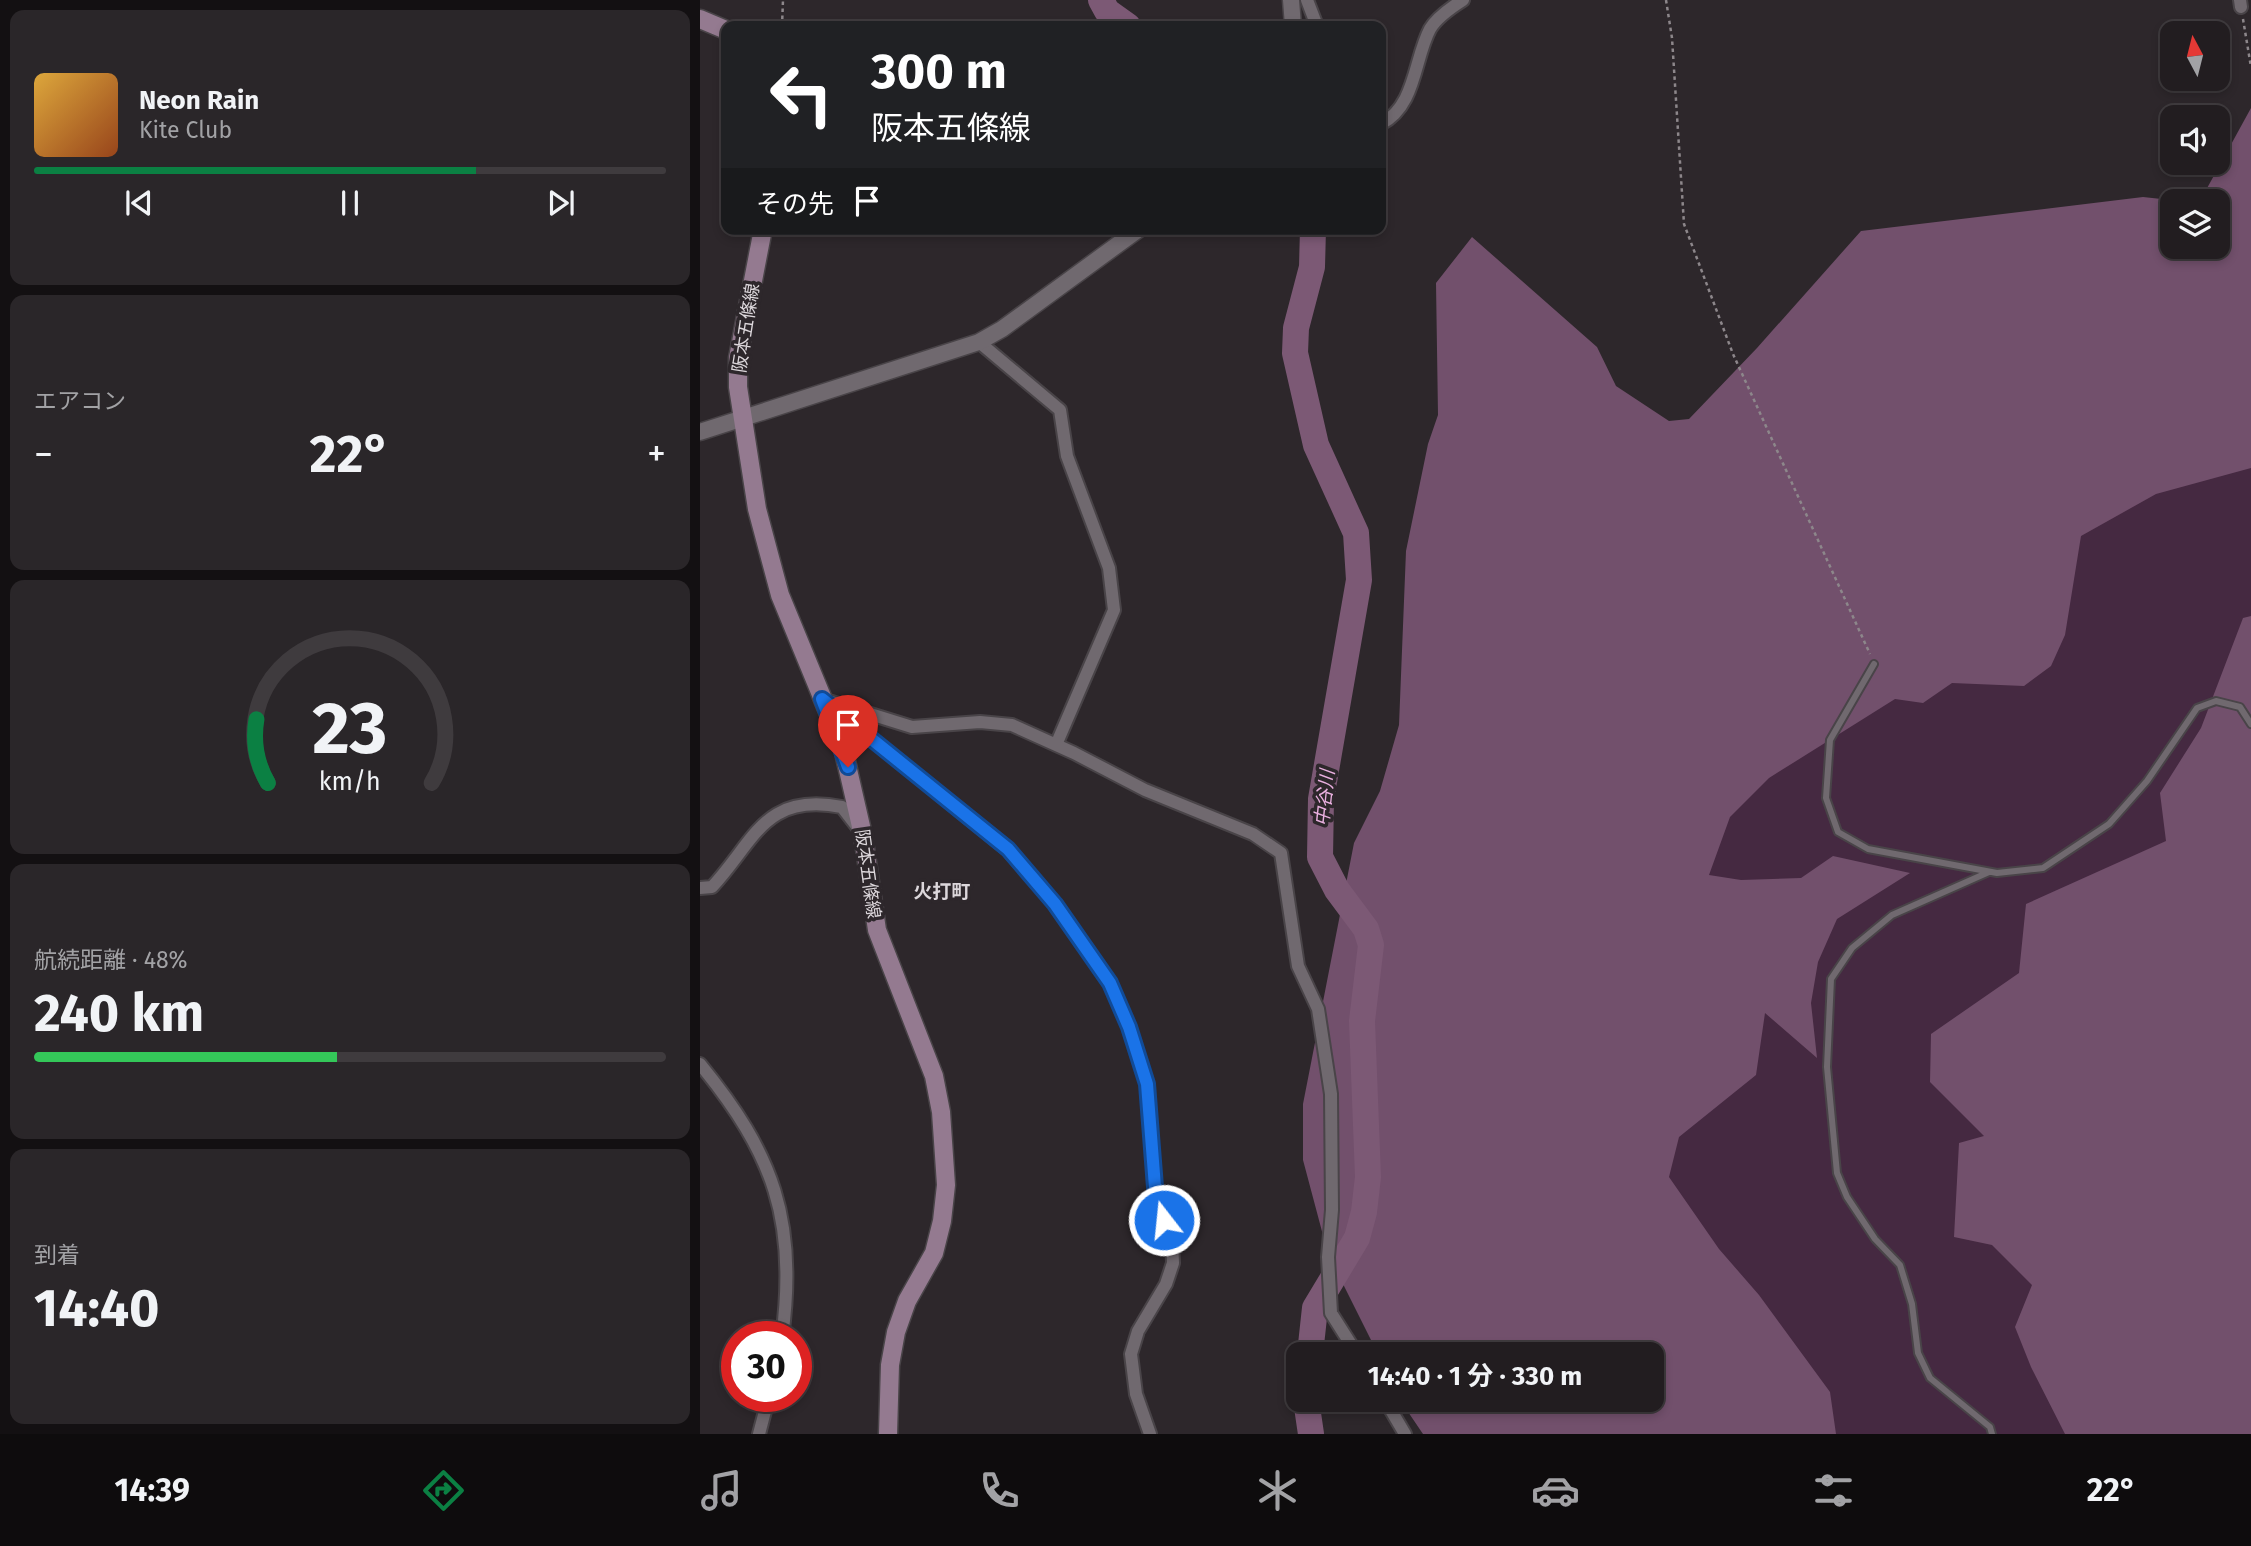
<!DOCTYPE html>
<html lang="ja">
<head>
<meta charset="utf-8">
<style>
	:root { --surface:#221d20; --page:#2a2629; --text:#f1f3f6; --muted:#a2a2a5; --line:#3f3b3e; --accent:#0b8043 }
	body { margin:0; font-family:"Fira Sans","Noto Sans JP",sans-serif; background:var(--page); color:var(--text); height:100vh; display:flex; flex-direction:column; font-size:26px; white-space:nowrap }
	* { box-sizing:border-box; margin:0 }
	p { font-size:23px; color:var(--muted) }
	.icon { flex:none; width:38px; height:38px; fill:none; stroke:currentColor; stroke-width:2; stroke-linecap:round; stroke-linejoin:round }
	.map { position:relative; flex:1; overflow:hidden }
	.details { display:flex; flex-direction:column; gap:10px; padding:10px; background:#131012; width:700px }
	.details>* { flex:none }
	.banner { position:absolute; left:21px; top:21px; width:665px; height:214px; border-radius:14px; box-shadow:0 4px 10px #0003,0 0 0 2px var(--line); background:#202124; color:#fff; overflow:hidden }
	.needle { width:46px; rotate:353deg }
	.buttons { position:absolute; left:1460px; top:21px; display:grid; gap:14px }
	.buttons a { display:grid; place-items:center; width:70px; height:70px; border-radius:14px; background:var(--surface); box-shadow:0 4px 10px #0003,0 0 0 2px var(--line); font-size:35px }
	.speed { position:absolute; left:21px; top:1321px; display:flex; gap:14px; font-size:35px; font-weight:700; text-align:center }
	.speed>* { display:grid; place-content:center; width:91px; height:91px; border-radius:50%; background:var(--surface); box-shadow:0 4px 10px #0003,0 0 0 2px var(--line); line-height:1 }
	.speed .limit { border:10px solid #d22; background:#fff; color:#111 }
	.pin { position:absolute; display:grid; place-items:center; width:60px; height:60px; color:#fff; margin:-72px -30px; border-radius:50% 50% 50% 0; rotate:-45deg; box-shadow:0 0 7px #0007 }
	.pin .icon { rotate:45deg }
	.me { position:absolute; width:77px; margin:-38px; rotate:344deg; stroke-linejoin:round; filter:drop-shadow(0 0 5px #0008) }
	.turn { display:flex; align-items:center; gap:24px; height:147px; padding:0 35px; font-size:32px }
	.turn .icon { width:91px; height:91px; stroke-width:2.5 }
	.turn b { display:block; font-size:49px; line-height:60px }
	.then { display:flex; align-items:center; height:66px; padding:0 35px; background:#0003; gap:14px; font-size:26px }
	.big { font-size:52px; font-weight:700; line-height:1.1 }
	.details .widget { flex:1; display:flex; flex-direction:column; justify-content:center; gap:10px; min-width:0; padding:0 24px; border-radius:14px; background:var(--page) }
	.details .dial { align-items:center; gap:0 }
	.dial svg { height:182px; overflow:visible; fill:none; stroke:var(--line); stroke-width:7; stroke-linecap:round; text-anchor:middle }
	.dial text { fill:var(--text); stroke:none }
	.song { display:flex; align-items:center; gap:21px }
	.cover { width:84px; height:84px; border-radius:10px; background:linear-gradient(135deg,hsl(40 70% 55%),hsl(20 70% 35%)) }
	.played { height:7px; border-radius:4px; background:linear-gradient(90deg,var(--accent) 70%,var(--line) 70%) }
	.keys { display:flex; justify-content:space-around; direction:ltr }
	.heat { display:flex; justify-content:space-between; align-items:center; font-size:38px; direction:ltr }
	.charge { height:10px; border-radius:5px; background:linear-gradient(90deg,#34c759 48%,var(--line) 0) }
	.trip { position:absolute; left:586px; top:1342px; width:378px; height:70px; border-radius:14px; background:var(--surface); box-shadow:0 4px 10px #0003,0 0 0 2px var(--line); font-weight:700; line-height:70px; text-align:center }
	.menu { display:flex; height:112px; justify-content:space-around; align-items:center; background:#0e0c0d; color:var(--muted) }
	.menu .icon { width:49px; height:49px }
	.menu .on { color:var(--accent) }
	.menu b { font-size:32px; color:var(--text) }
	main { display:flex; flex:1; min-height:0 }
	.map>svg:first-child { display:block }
	.green { fill:#452941 }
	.forest { fill:#72506c }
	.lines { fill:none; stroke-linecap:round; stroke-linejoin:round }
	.river { stroke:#7c5975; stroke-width:26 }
	.service-casing { stroke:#494448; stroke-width:10 }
	.minor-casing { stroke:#494448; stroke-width:16 }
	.tertiary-casing { stroke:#494448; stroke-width:19 }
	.secondary-casing { stroke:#494448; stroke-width:21 }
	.path { stroke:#8d878b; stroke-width:2.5; stroke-dasharray:3.5 3.5; stroke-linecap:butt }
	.service { stroke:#70696f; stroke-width:6 }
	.minor { stroke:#70696f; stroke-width:12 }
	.tertiary { stroke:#70696f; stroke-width:16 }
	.secondary { stroke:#947a90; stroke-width:18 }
	.route-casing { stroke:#114b97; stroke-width:18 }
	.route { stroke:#1a73e8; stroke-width:12 }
	.labels { text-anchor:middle; stroke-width:7; stroke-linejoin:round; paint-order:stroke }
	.street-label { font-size:18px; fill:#dcd7db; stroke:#2d272b }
	.water-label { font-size:19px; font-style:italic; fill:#eab0e0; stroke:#2d272b }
	.neighbourhood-label { font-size:19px; font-weight:bold; fill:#dcd7db; stroke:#2d272b }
</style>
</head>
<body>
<main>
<section class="details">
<div class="widget">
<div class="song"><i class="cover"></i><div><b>Neon Rain</b><p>Kite Club</p></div></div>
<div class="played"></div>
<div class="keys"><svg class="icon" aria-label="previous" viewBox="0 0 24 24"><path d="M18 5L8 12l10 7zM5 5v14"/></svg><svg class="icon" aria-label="pause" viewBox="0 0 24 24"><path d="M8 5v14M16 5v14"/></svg><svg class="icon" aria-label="next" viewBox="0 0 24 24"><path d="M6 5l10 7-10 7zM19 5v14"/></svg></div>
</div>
<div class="widget"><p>エアコン</p>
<div class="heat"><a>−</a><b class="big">22°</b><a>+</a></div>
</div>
<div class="widget dial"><svg viewBox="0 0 100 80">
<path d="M14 69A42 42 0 1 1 86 69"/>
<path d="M14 69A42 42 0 0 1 9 41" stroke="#0b8043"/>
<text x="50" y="56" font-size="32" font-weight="700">23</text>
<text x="50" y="72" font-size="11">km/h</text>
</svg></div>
<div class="widget"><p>航続距離 · 48%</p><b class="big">240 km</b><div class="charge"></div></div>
<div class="widget"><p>到着</p><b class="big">14:40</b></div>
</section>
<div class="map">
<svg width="1551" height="1434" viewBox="0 0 1551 1434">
	<rect width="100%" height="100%" fill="#2d272b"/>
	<path class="green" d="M1551,414V1434H947L952,1400L951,818L1361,520Z"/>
	<path class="forest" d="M1551,108V468L1456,494L1381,536L1365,635L1351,666L1324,686L1252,683L1223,703L1195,699L1069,778L1030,817L1009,875L1041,880L1101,878L1133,856L1210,873L1137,919L1118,962L1111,1003L1117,1058L1065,1013L1056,1075L979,1137L969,1177L1019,1249L1059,1295L1130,1392L1136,1434H723L700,1400H952V1354H678L628,1254L603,1160V1104L654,843L680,791L699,725L706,551L728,444L738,415L736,283L772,237L897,347L916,386L969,421L989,419L1057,348L1161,231L1443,197L1480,201H1472V247H1517V201H1500Z
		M1551,616V1434H1365L1331,1367L1315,1327L1332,1285L1292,1245L1254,1237L1259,1143L1284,1136L1230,1082L1231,1034L1319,973L1326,904L1466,841L1460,793L1501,728L1543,618Z"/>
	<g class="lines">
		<path class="river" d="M401,0L407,11L428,26
			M610,1354L615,1308L657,1238L664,1212L668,1177L662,1021L671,945L666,929L637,890L620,857L621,799L659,580L656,533L616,445L595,353L596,328L612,267L613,229
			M606,1400L611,1434"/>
		<g class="service-casing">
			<path id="service" d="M1174,664L1130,740L1126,798L1138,832L1168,849L1297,873L1343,868L1409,824L1447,781L1497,708L1516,701L1540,707L1551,724
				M1289,872L1192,915L1152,948L1131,979L1127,1067L1137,1173L1147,1197L1175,1239L1200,1265L1212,1304L1218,1353L1230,1378L1290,1427L1292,1434"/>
		</g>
		<g class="minor-casing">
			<path id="minor" d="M607,0L617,26
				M1540,0L1541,7
				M681,124C716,106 714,59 730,29C737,17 752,7 763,0
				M279,342L360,410L367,456L409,568L414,610L356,745
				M122,699L212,727L280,722L312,725L374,753L445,790L553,834L581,853L598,966L618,1009L631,1094L632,1210L628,1257L631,1313L657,1354
				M127,703L308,850L355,904L410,983L429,1027L447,1084L456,1200L472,1241L473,1263L466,1284L438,1331L431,1354L436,1394L450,1434
				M0,888L12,887C55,841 64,792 142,807L159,829
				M0,1064C73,1153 98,1221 82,1337
				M685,1400L705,1434
				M59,1434L69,1396"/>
		</g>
		<g class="tertiary-casing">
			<path id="tertiary" d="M591,0L593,26
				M0,432L279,342L302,329L439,229"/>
		</g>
		<g class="secondary-casing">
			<path id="secondary" d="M0,19L26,30
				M63,229L38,358V387L57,509L80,595L143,748L163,835L177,930L234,1076L241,1112L246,1185L242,1221L234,1253L207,1301L196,1332L190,1365L188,1434"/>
		</g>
		<path class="path" d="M966,0L972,38L984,224L1033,354L1170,654
			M1543,19L1551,67
			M82,26L83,0"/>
		<use href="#service" class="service"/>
		<use href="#minor" class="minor"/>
		<use href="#tertiary" class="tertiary"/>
		<use href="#secondary" class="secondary"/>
	</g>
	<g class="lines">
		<g class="route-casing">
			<path id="route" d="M148,767L122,699L308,849L355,904L410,983L429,1027L447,1084L456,1200L464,1220"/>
		</g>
		<use href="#route" class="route"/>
	</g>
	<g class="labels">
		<g class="street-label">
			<text transform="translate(46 328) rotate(-81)" y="6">阪本五條線</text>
			<text transform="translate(168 874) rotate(82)" y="6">阪本五條線</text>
		</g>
		<g class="water-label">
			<text transform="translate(624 798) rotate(-84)" y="7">中谷川</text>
		</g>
		<g class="neighbourhood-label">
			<text x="242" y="898">火打町</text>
		</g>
	</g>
</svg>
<div class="buttons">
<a><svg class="needle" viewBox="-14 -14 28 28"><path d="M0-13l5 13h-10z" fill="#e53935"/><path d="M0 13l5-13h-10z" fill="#a2a2a5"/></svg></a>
<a><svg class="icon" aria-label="sound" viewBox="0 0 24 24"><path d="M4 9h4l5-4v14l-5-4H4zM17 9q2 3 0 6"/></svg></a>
<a><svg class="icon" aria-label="layers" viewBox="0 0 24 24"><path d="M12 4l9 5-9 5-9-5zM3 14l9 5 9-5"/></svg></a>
</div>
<div class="speed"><div class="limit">30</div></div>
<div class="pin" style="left:148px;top:767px;background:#d93025"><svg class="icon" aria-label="arrive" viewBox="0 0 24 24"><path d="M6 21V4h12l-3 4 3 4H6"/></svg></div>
<svg class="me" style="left:464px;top:1220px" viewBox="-20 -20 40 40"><circle r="17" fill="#1a73e8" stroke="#fff" stroke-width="3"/><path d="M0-11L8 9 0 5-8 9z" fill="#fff"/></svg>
<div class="trip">14:40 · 1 分 · 330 m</div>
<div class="banner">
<div class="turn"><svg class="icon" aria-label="left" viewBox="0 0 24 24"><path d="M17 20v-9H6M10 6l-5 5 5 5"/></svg><div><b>300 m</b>阪本五條線</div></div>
<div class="then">その先<svg class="icon" aria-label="arrive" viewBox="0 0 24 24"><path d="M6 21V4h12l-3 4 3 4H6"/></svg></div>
</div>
</div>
</main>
<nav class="menu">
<b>14:39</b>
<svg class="icon on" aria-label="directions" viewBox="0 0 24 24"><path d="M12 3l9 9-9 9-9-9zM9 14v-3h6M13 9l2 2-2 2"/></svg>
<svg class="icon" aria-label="music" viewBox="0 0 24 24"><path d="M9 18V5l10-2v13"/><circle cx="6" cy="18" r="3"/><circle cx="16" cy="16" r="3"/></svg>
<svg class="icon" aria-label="phone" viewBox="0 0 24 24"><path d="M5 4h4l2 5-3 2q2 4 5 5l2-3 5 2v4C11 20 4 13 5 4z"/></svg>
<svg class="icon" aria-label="climate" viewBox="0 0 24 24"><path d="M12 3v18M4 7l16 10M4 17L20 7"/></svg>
<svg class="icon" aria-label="car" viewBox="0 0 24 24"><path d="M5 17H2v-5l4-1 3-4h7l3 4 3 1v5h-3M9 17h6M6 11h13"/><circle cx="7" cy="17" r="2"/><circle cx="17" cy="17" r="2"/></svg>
<svg class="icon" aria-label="filters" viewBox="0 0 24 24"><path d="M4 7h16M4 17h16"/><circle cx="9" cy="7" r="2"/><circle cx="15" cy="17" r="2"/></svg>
<b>22°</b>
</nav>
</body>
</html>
